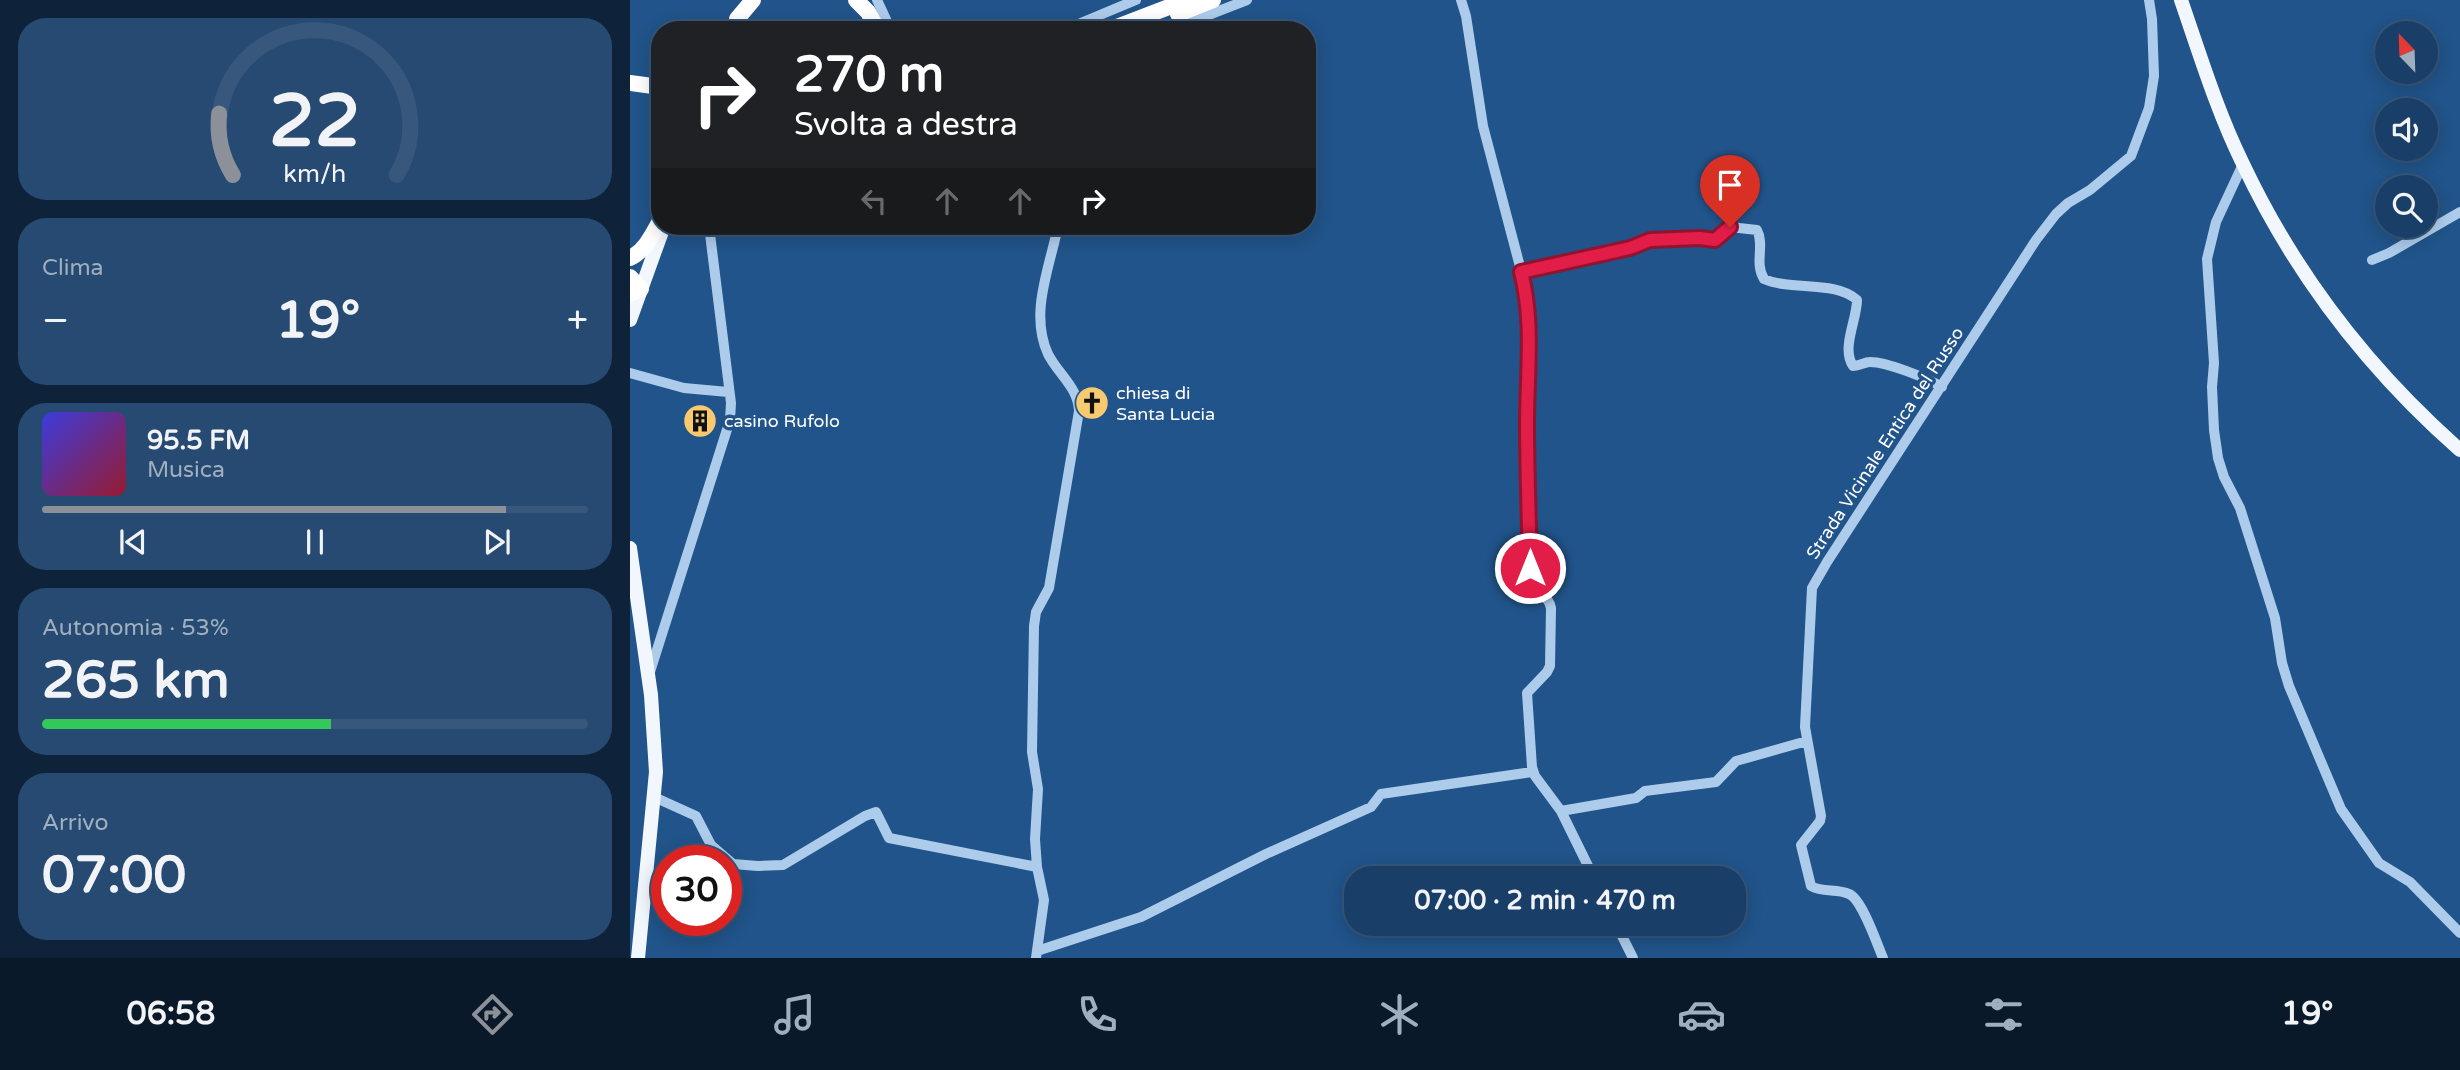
<!DOCTYPE html>
<html lang="it">
<head>
<meta charset="utf-8">
<style>
	:root { --surface:#193f68; --page:#264a71; --text:#f1f3f6; --muted:#9fafc0; --line:#37587c; --accent:#8c9099 }
	body { margin:0; font-family:"Varela Round",sans-serif; background:var(--page); color:var(--text); height:100vh; display:flex; flex-direction:column; font-size:26px; white-space:nowrap }
	* { box-sizing:border-box; margin:0 }
	p { font-size:23px; color:var(--muted) }
	.icon { flex:none; width:38px; height:38px; fill:none; stroke:currentColor; stroke-width:2; stroke-linecap:round; stroke-linejoin:round }
	.map { position:relative; flex:1; overflow:hidden }
	.sheet { display:flex; flex-direction:column; gap:18px; padding:18px; background:#0e2339; width:630px }
	.sheet>* { flex:none }
	.hud { position:absolute; left:21px; top:21px; width:665px; height:214px; border-radius:28px; box-shadow:0 4px 18px #0003,0 0 0 2px var(--line); background:#202124; color:#fff; overflow:hidden }
	.needle { width:46px; rotate:337deg }
	.controls { position:absolute; left:1745px; top:21px; display:grid; gap:14px }
	.controls a { display:grid; place-items:center; width:63px; height:63px; border-radius:50%; background:var(--surface); box-shadow:0 4px 18px #0003,0 0 0 2px var(--line); font-size:35px }
	.speed { position:absolute; left:21px; top:845px; display:flex; gap:14px; font-size:35px; font-weight:700; text-align:center }
	.speed>* { display:grid; place-content:center; width:91px; height:91px; border-radius:50%; background:var(--surface); box-shadow:0 4px 18px #0003,0 0 0 2px var(--line); line-height:1 }
	.speed .limit { border:10px solid #d22; background:#fff; color:#111 }
	.pin { position:absolute; display:grid; place-items:center; width:60px; height:60px; color:#fff; margin:-72px -30px; border-radius:50% 50% 50% 0; rotate:-45deg; box-shadow:0 0 7px #0007 }
	.pin .icon { rotate:45deg }
	.me { position:absolute; width:77px; margin:-38px; rotate:0deg; stroke-linejoin:round; filter:drop-shadow(0 0 5px #0008) }
	.turn { display:flex; align-items:center; gap:24px; height:147px; padding:0 28px; font-size:32px }
	.turn .icon { width:91px; height:91px; stroke-width:2.5 }
	.turn b { display:block; font-size:49px; line-height:60px }
	.lanes { display:flex; align-items:center; height:66px; padding:0 28px; background:#0003; justify-content:center; gap:35px; direction:ltr }
	.lanes .off { opacity:.35 }
	.big { font-size:52px; font-weight:800; line-height:1.1 }
	.sheet .card { flex:1; display:flex; flex-direction:column; justify-content:center; gap:10px; min-width:0; padding:0 24px; border-radius:28px; background:var(--page) }
	.sheet .dial { align-items:center; gap:0 }
	.dial svg { height:182px; overflow:visible; fill:none; stroke:var(--line); stroke-width:7; stroke-linecap:round; text-anchor:middle }
	.dial text { fill:var(--text); stroke:none }
	.song { display:flex; align-items:center; gap:21px }
	.cover { width:84px; height:84px; border-radius:10px; background:linear-gradient(135deg,hsl(240 70% 55%),hsl(350 70% 35%)) }
	.played { height:7px; border-radius:4px; background:linear-gradient(90deg,var(--accent) 85%,var(--line) 85%) }
	.keys { display:flex; justify-content:space-around; direction:ltr }
	.heat { display:flex; justify-content:space-between; align-items:center; font-size:38px; direction:ltr }
	.charge { height:10px; border-radius:5px; background:linear-gradient(90deg,#34c759 53%,var(--line) 0) }
	.trip { position:absolute; left:714px; top:866px; width:402px; height:70px; border-radius:28px; background:var(--surface); box-shadow:0 4px 18px #0003,0 0 0 2px var(--line); font-weight:800; line-height:70px; text-align:center }
	.menu { display:flex; height:112px; justify-content:space-around; align-items:center; background:#0a192a; color:var(--muted) }
	.menu .icon { width:49px; height:49px }
	.menu .current { color:var(--accent) }
	.menu b { font-size:32px; color:var(--text) }
	main { display:flex; flex:1; min-height:0 }
	.map>svg:first-child { display:block }
	.lines { fill:none; stroke-linecap:round; stroke-linejoin:round }
	.minor { stroke:#adcceb; stroke-width:10 }
	.major { stroke:#f2f7fe; stroke-width:14 }
	.highway { stroke:#fff; stroke-width:16 }
	.route-casing { stroke:#92132f; stroke-width:18 }
	.route { stroke:#e11d48; stroke-width:12 }
	.labels { text-anchor:middle; stroke-width:7; stroke-linejoin:round; paint-order:stroke }
	.poi-label { font-size:18px; fill:#fff; stroke:#21548a; text-anchor:start }
	.street-label { font-size:18px; fill:#fff; stroke:#21548a }
</style>
</head>
<body>
<main>
<section class="sheet">
<div class="card dial"><svg viewBox="0 0 100 80">
<path d="M14 69A42 42 0 1 1 86 69"/>
<path d="M14 69A42 42 0 0 1 8 42" stroke="#8c9099"/>
<text x="50" y="56" font-size="32" font-weight="700">22</text>
<text x="50" y="72" font-size="11">km/h</text>
</svg></div>
<div class="card"><p>Clima</p>
<div class="heat"><a>−</a><b class="big">19°</b><a>+</a></div>
</div>
<div class="card">
<div class="song"><i class="cover"></i><div><b>95.5 FM</b><p>Musica</p></div></div>
<div class="played"></div>
<div class="keys"><svg class="icon" aria-label="previous" viewBox="0 0 24 24"><path d="M18 5L8 12l10 7zM5 5v14"/></svg><svg class="icon" aria-label="pause" viewBox="0 0 24 24"><path d="M8 5v14M16 5v14"/></svg><svg class="icon" aria-label="next" viewBox="0 0 24 24"><path d="M6 5l10 7-10 7zM19 5v14"/></svg></div>
</div>
<div class="card"><p>Autonomia · 53%</p><b class="big">265 km</b><div class="charge"></div></div>
<div class="card"><p>Arrivo</p><b class="big">07:00</b></div>
</section>
<div class="map">
<svg width="1830" height="958" viewBox="0 0 1830 958">
	<rect width="100%" height="100%" fill="#21548a"/>
	<g class="lines">
		<path class="minor" d="M247,0L261,30
			M831,0L836,16L853,126L893,278L898,307L900,340L897,427L900,568C903,596 918,592 921,608L920,666L917,672L897,693L902,767L905,776L931,811L964,878
			M434,30L506,0
			M540,30L617,0
			M1613,164L1586,222L1577,259L1584,363L1582,387L1584,430L1588,458L1594,477L1610,508L1645,618L1652,663L1659,686L1711,809L1749,863L1780,882L1830,933
			M1742,260L1759,253L1830,212
			M891,272L1000,248L1020,240L1070,238L1085,240L1100,227L1127,230C1135,245 1124,263 1134,279C1161,291 1205,280 1227,300C1227,320 1211,348 1223,366C1230,366 1234,362 1240,362C1257,362 1297,378 1312,387
			M0,373L54,388L98,392
			M19,675L100,420L101,403L79,226
			M24,797L66,816L81,845L103,864L128,866L153,865L235,816L246,812L259,838L407,867
			M931,811L1006,798L1015,791L1086,782L1106,761L1177,741
			M986,924L1003,958
			M407,951L511,917L636,854L741,807L751,794L902,772
			M406,958L414,900L407,867L405,839L408,789L402,752L404,626L406,612L419,588L449,411C448,387 428,374 418,354C399,313 420,267 428,226
			M1253,958C1247,944 1232,899 1219,894C1207,888 1193,893 1181,886L1171,845L1190,821L1191,816L1175,727L1182,588L1197,562L1406,240L1426,214L1438,203L1460,190L1501,156L1519,108L1524,76L1522,19L1519,0"/>
		<path class="major" d="M1551,0C1570,55 1587,111 1613,164C1665,274 1739,370 1830,450
			M0,320L34,226
			M0,548L21,695L26,772L8,958"/>
		<path class="highway" d="M226,0L238,12L248,30
			M548,14L583,0
			M107,19L123,0
			M479,30L557,0
			M0,83L30,87
			M0,258C15,251 22,235 30,221
			M0,277L11,289L0,294"/>
	</g>
	<g class="lines">
		<g class="route-casing">
			<path id="route" d="M900,568C899,520 897,471 897,423C897,372 904,322 891,272L1000,248L1020,240L1070,238L1085,240L1100,227"/>
		</g>
		<use href="#route" class="route"/>
	</g>
	<defs>
		<g id="church-disc" transform="scale(1.75)"><circle r="9.5" fill="#f7ca6f" stroke="#21548a"/><path d="M-1.2-6h2.4v3.5h3.3v2.4h-3.3V6h-2.4V-.1h-3.3v-2.4h3.3Z" fill="#111"/></g>
		<g id="building-disc" transform="scale(1.75)"><circle r="9.5" fill="#f7ca6f" stroke="#21548a"/><path d="M-4-6H4V6H1V3H-1V6H-4ZM-2.5-4.3h1.7v1.8h-1.7ZM.8-4.3h1.7v1.8H.8ZM-2.5-1h1.7V.8h-1.7ZM.8-1h1.7V.8H.8Z" fill="#111"/></g>
	</defs>
	<g fill-rule="evenodd">
		<use href="#church-disc" x="462" y="403"/>
		<use href="#building-disc" x="70" y="421"/>
	</g>
	<g class="labels">
		<g class="poi-label">
			<text x="486" y="399">chiesa di<tspan x="486" dy="21">Santa Lucia</tspan></text>
			<text x="94" y="427">casino Rufolo</text>
		</g>
		<g class="street-label">
			<text transform="translate(1255 443) rotate(-57)" y="6">Strada Vicinale Entica del Russo</text>
		</g>
	</g>
</svg>
<div class="controls">
<a><svg class="needle" viewBox="-14 -14 28 28"><path d="M0-13l5 13h-10z" fill="#e53935"/><path d="M0 13l5-13h-10z" fill="#9fafc0"/></svg></a>
<a><svg class="icon" aria-label="sound" viewBox="0 0 24 24"><path d="M4 9h4l5-4v14l-5-4H4zM17 9q2 3 0 6"/></svg></a>
<a><svg class="icon" aria-label="search" viewBox="0 0 24 24"><circle cx="10" cy="10" r="6"/><path d="M15 15l6 6"/></svg></a>
</div>
<div class="speed"><div class="limit">30</div></div>
<div class="pin" style="left:1100px;top:227px;background:#d93025"><svg class="icon" aria-label="arrive" viewBox="0 0 24 24"><path d="M6 21V4h12l-3 4 3 4H6"/></svg></div>
<svg class="me" style="left:900px;top:568px" viewBox="-20 -20 40 40"><circle r="17" fill="#e11d48" stroke="#fff" stroke-width="3"/><path d="M0-11L8 9 0 5-8 9z" fill="#fff"/></svg>
<div class="trip">07:00 · 2 min · 470 m</div>
<div class="hud">
<div class="turn"><svg class="icon" aria-label="right" viewBox="0 0 24 24"><path d="M7 20v-9h11M14 6l5 5-5 5"/></svg><div><b>270 m</b>Svolta a destra</div></div>
<div class="lanes"><svg class="icon off" aria-label="left" viewBox="0 0 24 24"><path d="M17 20v-9H6M10 6l-5 5 5 5"/></svg><svg class="icon off" aria-label="ahead" viewBox="0 0 24 24"><path d="M12 20V5M6 11l6-6 6 6"/></svg><svg class="icon off" aria-label="ahead" viewBox="0 0 24 24"><path d="M12 20V5M6 11l6-6 6 6"/></svg><svg class="icon" aria-label="right" viewBox="0 0 24 24"><path d="M7 20v-9h11M14 6l5 5-5 5"/></svg></div>
</div>
</div>
</main>
<nav class="menu">
<b>06:58</b>
<svg class="icon current" aria-label="directions" viewBox="0 0 24 24"><path d="M12 3l9 9-9 9-9-9zM9 14v-3h6M13 9l2 2-2 2"/></svg>
<svg class="icon" aria-label="music" viewBox="0 0 24 24"><path d="M9 18V5l10-2v13"/><circle cx="6" cy="18" r="3"/><circle cx="16" cy="16" r="3"/></svg>
<svg class="icon" aria-label="phone" viewBox="0 0 24 24"><path d="M5 4h4l2 5-3 2q2 4 5 5l2-3 5 2v4C11 20 4 13 5 4z"/></svg>
<svg class="icon" aria-label="climate" viewBox="0 0 24 24"><path d="M12 3v18M4 7l16 10M4 17L20 7"/></svg>
<svg class="icon" aria-label="car" viewBox="0 0 24 24"><path d="M5 17H2v-5l4-1 3-4h7l3 4 3 1v5h-3M9 17h6M6 11h13"/><circle cx="7" cy="17" r="2"/><circle cx="17" cy="17" r="2"/></svg>
<svg class="icon" aria-label="filters" viewBox="0 0 24 24"><path d="M4 7h16M4 17h16"/><circle cx="9" cy="7" r="2"/><circle cx="15" cy="17" r="2"/></svg>
<b>19°</b>
</nav>
</body>
</html>
